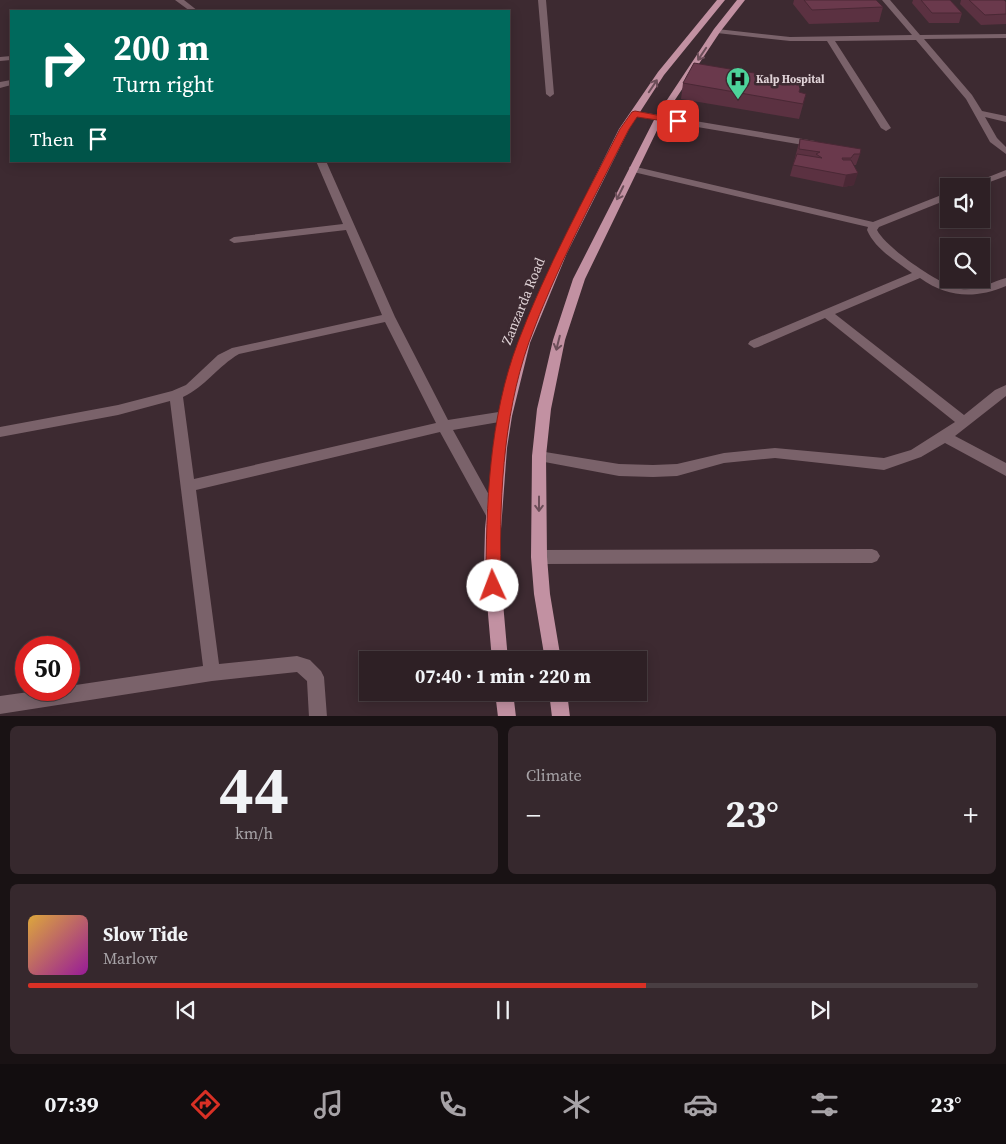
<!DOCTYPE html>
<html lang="en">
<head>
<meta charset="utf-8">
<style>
	:root { --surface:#2e2025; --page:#36282d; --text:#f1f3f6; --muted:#a7a3a7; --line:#493e42; --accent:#d93025 }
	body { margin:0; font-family:"Source Serif 4",serif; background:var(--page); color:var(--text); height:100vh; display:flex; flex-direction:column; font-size:19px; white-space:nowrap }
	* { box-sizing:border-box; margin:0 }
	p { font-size:16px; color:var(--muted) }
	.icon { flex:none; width:28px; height:28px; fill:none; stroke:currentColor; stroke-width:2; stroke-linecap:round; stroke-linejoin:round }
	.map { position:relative; height:716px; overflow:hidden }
	.details { display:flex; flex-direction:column; gap:10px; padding:10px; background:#191214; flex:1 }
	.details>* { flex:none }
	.top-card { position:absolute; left:10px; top:10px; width:500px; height:152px; border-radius:0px; box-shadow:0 2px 12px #0003,0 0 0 1px var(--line); background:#00695c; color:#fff; overflow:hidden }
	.buttons { position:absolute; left:940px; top:178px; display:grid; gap:10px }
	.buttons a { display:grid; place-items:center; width:50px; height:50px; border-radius:0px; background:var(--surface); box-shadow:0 2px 12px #0003,0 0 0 1px var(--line); font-size:25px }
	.speed { position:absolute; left:15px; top:636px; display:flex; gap:10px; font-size:25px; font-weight:700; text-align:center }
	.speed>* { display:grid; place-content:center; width:65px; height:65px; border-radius:50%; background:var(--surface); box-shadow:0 2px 12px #0003,0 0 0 1px var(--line); line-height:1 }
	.speed .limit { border:8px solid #d22; background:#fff; color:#111 }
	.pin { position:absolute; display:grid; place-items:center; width:42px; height:42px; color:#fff; margin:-21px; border-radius:10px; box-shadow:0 2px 8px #0006 }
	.me { position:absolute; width:55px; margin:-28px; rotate:358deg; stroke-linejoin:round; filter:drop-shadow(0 0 4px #0008) }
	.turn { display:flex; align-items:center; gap:18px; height:105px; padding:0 20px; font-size:22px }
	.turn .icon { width:65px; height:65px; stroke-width:2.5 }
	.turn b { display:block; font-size:35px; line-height:42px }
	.then { display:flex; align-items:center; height:48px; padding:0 20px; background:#0003; gap:10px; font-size:19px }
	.big { font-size:38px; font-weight:700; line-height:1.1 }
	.details .card { flex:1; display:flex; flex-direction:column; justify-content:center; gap:8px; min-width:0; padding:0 18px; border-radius:8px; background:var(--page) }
	.details .dial { align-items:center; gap:0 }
	.dial b { font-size:65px; line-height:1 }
	.song { display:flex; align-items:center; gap:15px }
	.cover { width:60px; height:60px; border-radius:8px; background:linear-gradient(135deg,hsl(40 70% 55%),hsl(300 70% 35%)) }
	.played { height:5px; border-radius:2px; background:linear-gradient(90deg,var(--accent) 65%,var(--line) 65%) }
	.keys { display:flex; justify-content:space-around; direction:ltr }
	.heat { display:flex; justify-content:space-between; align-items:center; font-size:28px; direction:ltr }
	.details .tiles { flex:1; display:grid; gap:10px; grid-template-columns:1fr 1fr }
	.card:last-child { grid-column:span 2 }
	.trip { position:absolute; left:359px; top:651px; width:288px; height:50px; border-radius:0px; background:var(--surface); box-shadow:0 2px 12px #0003,0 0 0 1px var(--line); font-weight:700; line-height:50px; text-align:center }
	.tab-bar { display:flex; height:80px; justify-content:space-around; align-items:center; background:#120d0f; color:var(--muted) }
	.tab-bar .icon { width:35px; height:35px }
	.tab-bar .on { color:var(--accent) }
	.tab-bar b { font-size:22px; color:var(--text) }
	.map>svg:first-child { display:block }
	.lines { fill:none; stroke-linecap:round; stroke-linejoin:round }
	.minor { fill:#7a626a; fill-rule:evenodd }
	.major { fill:#c291a2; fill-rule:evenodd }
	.wall { fill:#5b3141 }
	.shaded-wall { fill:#4a2835 }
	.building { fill:#6a394c; stroke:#4a2835 }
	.oneway { stroke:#6c4e59 }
	.route { fill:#d93025; stroke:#8d1f18 }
	.labels { text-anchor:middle; stroke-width:5; stroke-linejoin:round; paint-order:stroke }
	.far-poi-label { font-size:11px; font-weight:bold; fill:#e0d3d7; stroke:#3d2a31; text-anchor:start }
	.street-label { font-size:14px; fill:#e0d3d7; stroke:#3d2a31 }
</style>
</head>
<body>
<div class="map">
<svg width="1006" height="717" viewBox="0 0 1006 717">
	<rect width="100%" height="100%" fill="#3d2a31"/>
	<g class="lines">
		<path class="minor" d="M175,0H184L198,11H190Z
			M538,0H546L554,94L550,97L546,94Z
			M882,0H890L920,35L1006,34V38L924,39L972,95L982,111L1006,116V122L985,117L997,138L1006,147V154L990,142L966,99L916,40L835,41L891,128L886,131L881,128L827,41H790L717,33L713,31L717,29L790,37L912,35Z
			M11,56V60L0,61V57Z
			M11,80V85L0,88V82Z
			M635,111L815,141L820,144L815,147L632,116V112Z
			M316,161H326L395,317L448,420L505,411L510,412L512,416L510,420L505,421L453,430L499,513L501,517L499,521L494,523L489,521L440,432L196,490L219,664L297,656L310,660L321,671L324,677L327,717H309L307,681L297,672L212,681L0,714V696L43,690H69V686L203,666L170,401L118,415L0,437V427L118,405L172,391L186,385L218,355L232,348L382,315L346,230L234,243L229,240L234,237L343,224ZM385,322L436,423L194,479L183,397C205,387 218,366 239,354Z
			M632,166L873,222L949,192V199L879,227L877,230C886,248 941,286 961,289C978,291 991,282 1006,278V286C975,299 948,298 920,278L835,314L964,415L995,390L1006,385V396L955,436L1006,463V476L945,443L921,457L884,470L775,458L724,463L677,476L653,477L619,476L534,460L532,456L534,452L539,451L619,464L653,465L677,464L724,453L775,448L884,458L911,450L955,422L825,318L758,347L754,348L748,344L750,341L912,273C896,261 875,249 867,230L868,227L629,171V167Z
			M1006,170V176L979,186H966Z
			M872,549L877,551L880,556L877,561L872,563L539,564L534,562L531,557L534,552L539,550Z"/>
		<path class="major" d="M717,0H725L664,75L629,129L567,253L530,343L512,416L507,448L501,529L500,568L508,660H492L484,568L485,529L493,448L498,416L518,343L557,253L619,129L658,72Z
			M737,0H745L720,32L663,118L585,279L565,340L551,409L546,456L547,557L550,594L561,660H545L534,594L531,557L532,456L537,409L553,340L573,279L655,118L714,29Z
			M495,692H513L516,717H498Z
			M549,692H567L570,717H552Z"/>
	</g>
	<path class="wall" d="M794,0H876L883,7L879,22L809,24L793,4Z
		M913,0H950L962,13L959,23H929L912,3Z
		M961,0H1004L1006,2V24L981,25L960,4Z
		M802,81L799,93L806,94L799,119L681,99L683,83Z
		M800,139L860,154L856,165H854V185L843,187L790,176Z"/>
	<path class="shaded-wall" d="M858,173L854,185L843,187L846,175Z"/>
	<path class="building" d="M804,0H876L883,7L812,10Z
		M921,0H950L962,13H932Z
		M969,0H1004L1006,2V14L985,15Z
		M694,63L802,81L799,92L806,94L803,104L683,83Z
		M800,139L861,149L860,154H854L851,158H842L843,160H851L858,173L846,175L793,165L797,154L822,158L816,154L820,152L799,149Z"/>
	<defs><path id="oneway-shaft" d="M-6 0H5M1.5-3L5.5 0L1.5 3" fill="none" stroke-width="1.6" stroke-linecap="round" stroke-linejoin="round" transform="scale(1.25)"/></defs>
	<g class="oneway">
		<use href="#oneway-shaft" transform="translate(702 54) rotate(124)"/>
		<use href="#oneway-shaft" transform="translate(653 86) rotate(-56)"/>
		<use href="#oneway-shaft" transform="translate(620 193) rotate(116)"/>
		<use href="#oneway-shaft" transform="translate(558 343) rotate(104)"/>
		<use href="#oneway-shaft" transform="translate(539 504) rotate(90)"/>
	</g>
	<path class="route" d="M635,111L678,119L682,121L678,123L637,117L629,129C593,199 556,268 529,342C502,419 499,505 501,586L498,591L493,592L488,591L486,586C486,505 489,418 518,342C546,268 584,199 620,129L632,112Z"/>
	<defs>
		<g id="hospital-pin" transform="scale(1.25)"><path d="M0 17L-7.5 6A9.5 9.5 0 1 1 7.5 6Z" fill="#4dd39a" stroke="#3d2a31"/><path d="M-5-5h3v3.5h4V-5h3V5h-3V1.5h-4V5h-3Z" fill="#111"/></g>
	</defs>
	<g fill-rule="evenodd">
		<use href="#hospital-pin" x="738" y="79"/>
	</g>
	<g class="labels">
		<g class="far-poi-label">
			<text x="756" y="83">Kalp Hospital</text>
		</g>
		<g class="street-label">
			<text transform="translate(523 301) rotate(-68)" y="5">Zanzarda Road</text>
		</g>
	</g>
</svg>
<div class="buttons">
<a><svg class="icon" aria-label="sound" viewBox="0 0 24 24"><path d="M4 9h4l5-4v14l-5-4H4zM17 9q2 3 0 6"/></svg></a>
<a><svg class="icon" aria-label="search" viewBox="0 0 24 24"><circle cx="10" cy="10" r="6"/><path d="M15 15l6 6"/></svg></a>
</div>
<div class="speed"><div class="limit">50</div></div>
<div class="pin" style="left:678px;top:121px;background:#d93025"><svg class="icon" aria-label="arrive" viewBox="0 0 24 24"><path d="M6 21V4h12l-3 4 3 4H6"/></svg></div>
<svg class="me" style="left:493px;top:586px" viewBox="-20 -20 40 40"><circle r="19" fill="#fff"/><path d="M0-13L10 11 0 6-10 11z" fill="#d93025"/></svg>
<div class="trip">07:40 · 1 min · 220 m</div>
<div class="top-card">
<div class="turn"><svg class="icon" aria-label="right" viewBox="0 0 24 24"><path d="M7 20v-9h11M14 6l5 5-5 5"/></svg><div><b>200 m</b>Turn right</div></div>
<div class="then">Then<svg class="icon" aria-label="arrive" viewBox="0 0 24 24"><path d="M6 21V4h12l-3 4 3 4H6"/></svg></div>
</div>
</div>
<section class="details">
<div class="tiles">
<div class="card dial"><b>44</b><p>km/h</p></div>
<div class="card"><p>Climate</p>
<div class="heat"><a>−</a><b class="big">23°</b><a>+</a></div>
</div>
<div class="card">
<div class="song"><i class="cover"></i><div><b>Slow Tide</b><p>Marlow</p></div></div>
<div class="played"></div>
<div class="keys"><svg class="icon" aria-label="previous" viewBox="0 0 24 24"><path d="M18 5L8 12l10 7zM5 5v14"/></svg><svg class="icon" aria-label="pause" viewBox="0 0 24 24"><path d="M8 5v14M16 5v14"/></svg><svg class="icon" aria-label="next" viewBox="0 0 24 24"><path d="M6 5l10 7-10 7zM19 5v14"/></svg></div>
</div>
</div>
</section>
<nav class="tab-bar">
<b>07:39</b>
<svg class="icon on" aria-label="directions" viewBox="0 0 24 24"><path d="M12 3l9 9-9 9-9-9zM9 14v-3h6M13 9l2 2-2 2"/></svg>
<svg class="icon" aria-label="music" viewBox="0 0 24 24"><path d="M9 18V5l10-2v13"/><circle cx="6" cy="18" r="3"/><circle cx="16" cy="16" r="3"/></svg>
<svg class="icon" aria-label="phone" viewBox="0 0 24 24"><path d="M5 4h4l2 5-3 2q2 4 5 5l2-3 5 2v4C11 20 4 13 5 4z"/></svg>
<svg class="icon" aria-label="climate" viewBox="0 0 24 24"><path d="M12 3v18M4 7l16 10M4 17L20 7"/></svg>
<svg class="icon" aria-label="car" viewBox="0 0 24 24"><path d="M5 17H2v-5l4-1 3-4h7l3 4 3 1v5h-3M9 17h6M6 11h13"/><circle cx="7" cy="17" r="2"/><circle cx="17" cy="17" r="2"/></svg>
<svg class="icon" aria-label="filters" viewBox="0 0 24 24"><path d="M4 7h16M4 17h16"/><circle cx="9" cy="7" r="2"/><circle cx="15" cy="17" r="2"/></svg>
<b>23°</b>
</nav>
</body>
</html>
